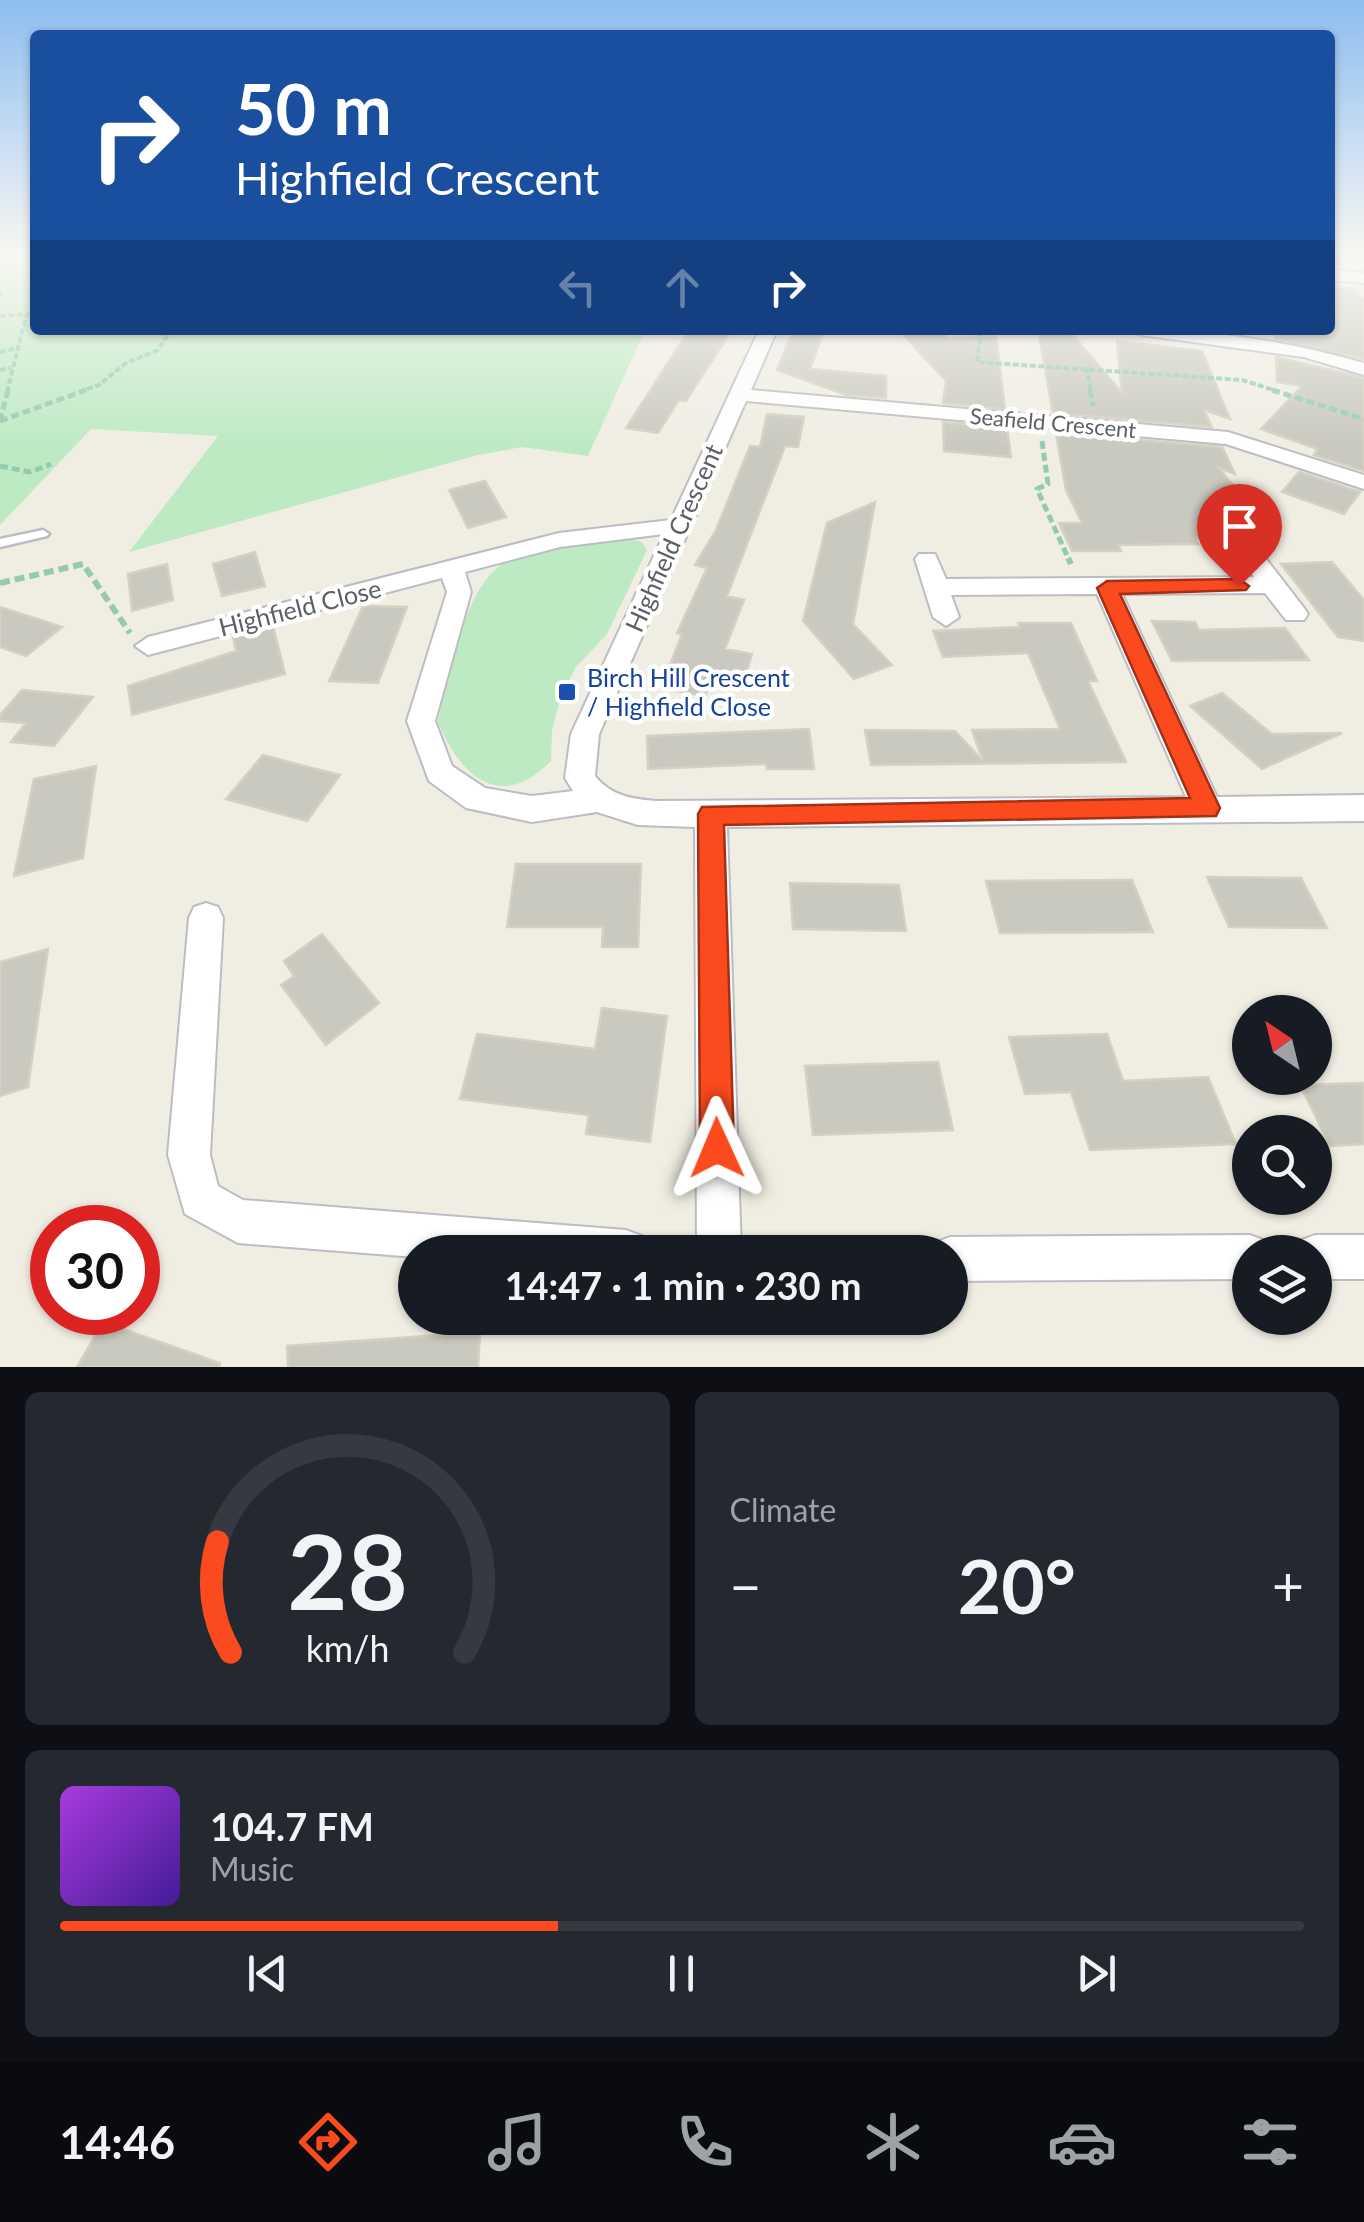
<!DOCTYPE html>
<html lang="en">
<head>
<meta charset="utf-8">
<style>
	:root { --surface:#171b24; --page:#242831; --text:#f1f3f6; --muted:#9ea1a6; --line:#363941; --accent:#fb4a1e }
	body { margin:0; font-family:Lato,sans-serif; background:var(--page); color:var(--text); height:100vh; display:flex; flex-direction:column; font-size:38px; white-space:nowrap }
	* { box-sizing:border-box; margin:0 }
	p { font-size:32px; color:var(--muted) }
	.icon { flex:none; width:55px; height:55px; fill:none; stroke:currentColor; stroke-width:2; stroke-linecap:round; stroke-linejoin:round }
	.map { position:relative; height:1367px; overflow:hidden }
	.drawer { display:flex; flex-direction:column; gap:25px; padding:25px; background:#0d0f14; flex:1 }
	.drawer>* { flex:none }
	.guide { position:absolute; left:30px; top:30px; width:1305px; height:305px; border-radius:10px; box-shadow:0 2px 8px #0004; background:#1a4fa0; color:#fff; overflow:hidden }
	.needle { width:65px; rotate:325deg }
	.tools { position:absolute; left:1232px; top:995px; display:grid; gap:20px }
	.tools a { display:grid; place-items:center; width:100px; height:100px; border-radius:50%; background:var(--surface); box-shadow:0 2px 8px #0004; font-size:50px }
	.speed { position:absolute; left:30px; top:1205px; display:flex; gap:20px; font-size:50px; font-weight:700; text-align:center }
	.speed>* { display:grid; place-content:center; width:130px; height:130px; border-radius:50%; background:var(--surface); box-shadow:0 2px 8px #0004; line-height:1 }
	.speed .limit { border:15px solid #d22; background:#fff; color:#111 }
	.pin { position:absolute; display:grid; place-items:center; width:85px; height:85px; color:#fff; margin:-102px -42px; border-radius:50% 50% 50% 0; rotate:-45deg; box-shadow:0 0 10px #0007 }
	.pin .icon { rotate:45deg }
	.me { position:absolute; width:110px; margin:-55px; rotate:359deg; stroke-linejoin:round; filter:drop-shadow(0 0 8px #0008) }
	.turn { display:flex; align-items:center; gap:35px; height:210px; padding:0 40px; font-size:45px }
	.turn .icon { width:130px; height:130px; stroke-width:2.5 }
	.turn b { display:block; font-size:70px; line-height:85px }
	.lanes { display:flex; align-items:center; height:95px; padding:0 40px; background:#0003; justify-content:center; gap:50px; direction:ltr }
	.lanes .off { opacity:.35 }
	.big { font-size:75px; font-weight:700; line-height:1.1 }
	.drawer .widget { flex:1; display:flex; flex-direction:column; justify-content:center; gap:15px; min-width:0; padding:0 35px; border-radius:15px; background:var(--page) }
	.drawer .dial { align-items:center; gap:0 }
	.dial svg { height:260px; overflow:visible; fill:none; stroke:var(--line); stroke-width:7; stroke-linecap:round; text-anchor:middle }
	.dial text { fill:var(--text); stroke:none }
	.song { display:flex; align-items:center; gap:30px }
	.cover { width:120px; height:120px; border-radius:15px; background:linear-gradient(135deg,hsl(280 70% 55%),hsl(260 70% 35%)) }
	.played { height:10px; border-radius:5px; background:linear-gradient(90deg,var(--accent) 40%,var(--line) 40%) }
	.keys { display:flex; justify-content:space-around; direction:ltr }
	.heat { display:flex; justify-content:space-between; align-items:center; font-size:55px; direction:ltr }
	.drawer .tiles { flex:1; display:grid; gap:25px; grid-template-columns:1fr 1fr }
	.widget:last-child { grid-column:span 2 }
	.trip { position:absolute; left:398px; top:1235px; width:570px; height:100px; border-radius:50px; background:var(--surface); box-shadow:0 2px 8px #0004; font-weight:700; line-height:100px; text-align:center }
	.dock { display:flex; height:160px; justify-content:space-around; align-items:center; background:#090b0e; color:var(--muted) }
	.dock .icon { width:70px; height:70px }
	.dock .current { color:var(--accent) }
	.dock b { font-size:45px; color:var(--text) }
	.map>svg:first-child { display:block }
	.green { fill:#bdeac3 }
	.building { fill:#cac9c0; stroke:#d5d1c1; stroke-width:2.5 }
	.lines { fill:none; stroke-linecap:round; stroke-linejoin:round }
	.service-casing { stroke:#bbbdc4; stroke-width:5 }
	.minor-casing { stroke:#bbbdc4; stroke-width:4 }
	.path-far2 { stroke:#95cbac; stroke-width:4; stroke-dasharray:6 2.5; stroke-linecap:butt }
	.path-far1 { stroke:#95cbac; stroke-width:5; stroke-dasharray:8 4; stroke-linecap:butt }
	.path { stroke:#95cbac; stroke-width:6; stroke-dasharray:10 5; stroke-linecap:butt }
	.service { fill:#fff; fill-rule:evenodd }
	.minor { fill:#fff; fill-rule:evenodd }
	.route { fill:#fb4a1e; stroke:#a33014; stroke-width:2.5 }
	.transit-dot { fill:#1a4fb4; stroke:#fff; stroke-width:4 }
	.labels { text-anchor:middle; stroke-width:9; stroke-linejoin:round; paint-order:stroke }
	.far-street-label { font-size:22px; fill:#5b5f66; stroke:#fff }
	.street-label { font-size:25px; fill:#5b5f66; stroke:#fff }
	.transit-label { font-size:25px; fill:#164399; stroke:#fff; text-anchor:start }
</style>
</head>
<body>
<div class="map">
<svg width="1364" height="1367" viewBox="0 0 1364 1367">
	<rect width="100%" height="100%" fill="#f0eee3"/>
	<path class="green" d="M0,257H35V330H645L588,456L522,447L478,455L129,552L218,436L91,429L0,525Z
		M621,536L642,542L647,550L607,634L576,667L560,699L552,731L551,761C501,812 461,778 438,722C448,679 464,583 507,561C538,544 586,542 621,536Z"/>
	<path class="building" d="M1330,286L1357,289L1364,302V359L1275,339V330H1330Z
		M689,330H732L686,401L679,400L658,433L626,428Z
		M793,330H824L810,369L886,376V398L846,395L777,370Z
		M899,330H942L949,338L996,336L1005,409L943,403L946,381Z
		M1072,334L1122,393L1117,341L1202,351L1230,419L1204,410L1212,427L1053,413L1039,335Z
		M1276,357L1364,378V471L1314,455L1318,449L1261,429L1302,386L1277,382Z
		M767,414L804,417L798,447L785,446L727,596L744,600L725,649L752,654L744,681L712,676L705,696L661,688L682,634L677,633L707,568L695,565L716,530L750,446L760,447Z
		M943,422L1007,428L1011,457L944,451Z
		M1056,433L1222,447L1235,474L1219,468L1251,508L1265,536L1195,538L1198,544L1118,545L1121,551H1072L1059,523H1082L1066,490Z
		M1299,472L1360,492L1344,514L1282,492Z
		M485,481L506,517L468,528L449,490Z
		M875,502L853,624L892,665L854,679L803,621L827,523Z
		M255,552L265,586L222,596L213,564Z
		M1332,562L1364,600V641L1338,637L1281,564Z
		M167,564L173,600L132,611L128,574Z
		M363,606L407,607L378,683L329,681Z
		M0,607L62,627L26,656L0,647Z
		M1152,621L1195,622L1199,630L1285,628L1309,660L1172,661Z
		M1018,623H1071L1097,681H1088L1126,762L871,765L865,730L955,731L983,761L972,730L1060,729L1028,653L943,657L933,631L1020,627Z
		M273,626L285,674L132,715L128,686L236,651L233,637Z
		M22,690L93,697L54,746L11,742L26,723L0,721V715Z
		M1222,693L1272,734L1342,733L1262,769L1190,706Z
		M809,729L814,769H767L766,764L648,769L647,736Z
		M263,755L308,767L340,775L307,821L226,799Z
		M96,766L83,858L14,876L34,779Z
		M516,864H641L638,947H602L603,927H507Z
		M1207,877L1301,878L1327,928L1229,927Z
		M1132,880L1153,932L1000,933L986,881Z
		M790,883L899,885L906,931L793,929Z
		M322,934L379,1003L326,1045L281,985L294,976L284,961Z
		M48,949L28,1087L0,1096V962Z
		M602,1008L667,1016L650,1142L586,1134L589,1115L460,1099L477,1034L595,1049Z
		M1107,1034L1123,1081L1208,1077L1236,1144L1090,1150L1071,1092L1025,1094L1009,1037Z
		M938,1062L953,1130L813,1135L805,1066Z
		M1364,1083V1144L1330,1146L1300,1085Z
		M103,1322L220,1363L219,1367H77Z
		M480,1332L478,1367H288L287,1346Z"/>
	<g class="lines">
		<g class="service-casing">
			<path id="service" d="M43,530L49,534L47,536L0,547V539Z"/>
		</g>
		<g class="minor-casing">
			<path id="minor" d="M1330,270L1364,273V283L1330,280Z
				M759,330H777L751,390L1228,432L1364,475V489L1226,444L746,401L599,734L595,776C611,796 632,799 656,801L1186,797L1097,594L951,595L959,617L946,626L933,617L915,559L919,554H935L946,579L1254,577L1243,560L1255,553L1263,555L1304,608L1308,614L1304,620H1286L1265,593L1122,594L1217,797L1364,795V821L727,827L741,1252H697L695,827L638,825L597,812L532,822L466,808L429,781L407,721L447,592L442,578L148,655L135,646L148,637L559,533L671,520ZM664,534L571,734L565,778L573,791L532,796L485,788L452,766L435,721L471,592L465,572L560,547Z
				M1132,330C1211,330 1289,341 1364,363V375L1304,357L1141,335Z
				M206,903L218,907L223,918L210,1155L218,1186L243,1200L626,1230L642,1236L648,1252H415V1257L238,1243L185,1214L168,1155L189,918L194,907Z
				M1250,1235L1266,1241L1270,1252H1250V1279L950,1281V1252H931L934,1243L950,1237Z
				M1315,1235H1364V1279H1315V1252H1295L1299,1241Z"/>
		</g>
		<path class="path-far2" d="M0,291V296
			M0,316L35,314
			M981,330L977,362L1242,380L1280,392
			M0,352L17,348
			M1086,367L1091,392
			M0,370L11,368
			M7,392L26,316
			M79,392L99,385L126,363L158,350L171,330"/>
		<path class="path-far1" d="M1090,390L1093,406
			M1272,390L1364,419
			M0,421L86,390
			M0,421L8,390
			M1042,441L1048,484L1037,489L1069,560
			M0,466L30,472L51,464"/>
		<path class="path" d="M1068,558L1071,564
			M0,583L83,564L130,633"/>
		<use href="#service" class="service"/>
		<use href="#minor" class="minor"/>
	</g>
	<linearGradient id="sky" x2="0" y2="1"><stop stop-color="#8dbef1"/><stop offset="0.57" stop-color="#f8f7f2"/><stop offset="1" stop-color="#f8f7f2" stop-opacity="0"/></linearGradient>
	<rect width="1364" height="448" fill="url(#sky)"/>
	<path class="route" d="M1239,579L1249,586L1246,590L1120,594L1220,808L1216,816L724,825L734,1148L729,1160L717,1165L705,1160L700,1148L698,814L702,807L1190,798L1097,588L1107,581Z"/>
	<rect class="transit-dot" x="557" y="682" width="20" height="20" rx="5"/>
	<g class="labels">
		<g class="far-street-label">
			<text transform="translate(1053 423) rotate(5)" y="8">Seafield Crescent</text>
		</g>
		<g class="street-label">
			<text transform="translate(674 538) rotate(-66)" y="9">Highfield Crescent</text>
			<text transform="translate(300 608) rotate(-14)" y="9">Highfield Close</text>
		</g>
		<g class="transit-label">
			<text x="587" y="687">Birch Hill Crescent<tspan x="587" dy="29">/ Highfield Close</tspan></text>
		</g>
	</g>
</svg>
<div class="tools">
<a><svg class="needle" viewBox="-14 -14 28 28"><path d="M0-13l5 13h-10z" fill="#e53935"/><path d="M0 13l5-13h-10z" fill="#9ea1a6"/></svg></a>
<a><svg class="icon" aria-label="search" viewBox="0 0 24 24"><circle cx="10" cy="10" r="6"/><path d="M15 15l6 6"/></svg></a>
<a><svg class="icon" aria-label="layers" viewBox="0 0 24 24"><path d="M12 4l9 5-9 5-9-5zM3 14l9 5 9-5"/></svg></a>
</div>
<div class="speed"><div class="limit">30</div></div>
<div class="pin" style="left:1239px;top:586px;background:#d93025"><svg class="icon" aria-label="arrive" viewBox="0 0 24 24"><path d="M6 21V4h12l-3 4 3 4H6"/></svg></div>
<svg class="me" style="left:717px;top:1148px" viewBox="-20 -20 40 40"><path d="M0-17L14 15 0 8-14 15z" fill="#fb4a1e" stroke="#fff" stroke-width="4"/></svg>
<div class="trip">14:47 · 1 min · 230 m</div>
<div class="guide">
<div class="turn"><svg class="icon" aria-label="right" viewBox="0 0 24 24"><path d="M7 20v-9h11M14 6l5 5-5 5"/></svg><div><b>50 m</b>Highfield Crescent</div></div>
<div class="lanes"><svg class="icon off" aria-label="left" viewBox="0 0 24 24"><path d="M17 20v-9H6M10 6l-5 5 5 5"/></svg><svg class="icon off" aria-label="ahead" viewBox="0 0 24 24"><path d="M12 20V5M6 11l6-6 6 6"/></svg><svg class="icon" aria-label="right" viewBox="0 0 24 24"><path d="M7 20v-9h11M14 6l5 5-5 5"/></svg></div>
</div>
</div>
<section class="drawer">
<div class="tiles">
<div class="widget dial"><svg viewBox="0 0 100 80">
<path d="M14 69A42 42 0 1 1 86 69"/>
<path d="M14 69A42 42 0 0 1 10 35" stroke="#fb4a1e"/>
<text x="50" y="56" font-size="32" font-weight="700">28</text>
<text x="50" y="72" font-size="11">km/h</text>
</svg></div>
<div class="widget"><p>Climate</p>
<div class="heat"><a>−</a><b class="big">20°</b><a>+</a></div>
</div>
<div class="widget">
<div class="song"><i class="cover"></i><div><b>104.7 FM</b><p>Music</p></div></div>
<div class="played"></div>
<div class="keys"><svg class="icon" aria-label="previous" viewBox="0 0 24 24"><path d="M18 5L8 12l10 7zM5 5v14"/></svg><svg class="icon" aria-label="pause" viewBox="0 0 24 24"><path d="M8 5v14M16 5v14"/></svg><svg class="icon" aria-label="next" viewBox="0 0 24 24"><path d="M6 5l10 7-10 7zM19 5v14"/></svg></div>
</div>
</div>
</section>
<nav class="dock">
<b>14:46</b>
<svg class="icon current" aria-label="directions" viewBox="0 0 24 24"><path d="M12 3l9 9-9 9-9-9zM9 14v-3h6M13 9l2 2-2 2"/></svg>
<svg class="icon" aria-label="music" viewBox="0 0 24 24"><path d="M9 18V5l10-2v13"/><circle cx="6" cy="18" r="3"/><circle cx="16" cy="16" r="3"/></svg>
<svg class="icon" aria-label="phone" viewBox="0 0 24 24"><path d="M5 4h4l2 5-3 2q2 4 5 5l2-3 5 2v4C11 20 4 13 5 4z"/></svg>
<svg class="icon" aria-label="climate" viewBox="0 0 24 24"><path d="M12 3v18M4 7l16 10M4 17L20 7"/></svg>
<svg class="icon" aria-label="car" viewBox="0 0 24 24"><path d="M5 17H2v-5l4-1 3-4h7l3 4 3 1v5h-3M9 17h6M6 11h13"/><circle cx="7" cy="17" r="2"/><circle cx="17" cy="17" r="2"/></svg>
<svg class="icon" aria-label="filters" viewBox="0 0 24 24"><path d="M4 7h16M4 17h16"/><circle cx="9" cy="7" r="2"/><circle cx="15" cy="17" r="2"/></svg>
</nav>
</body>
</html>
